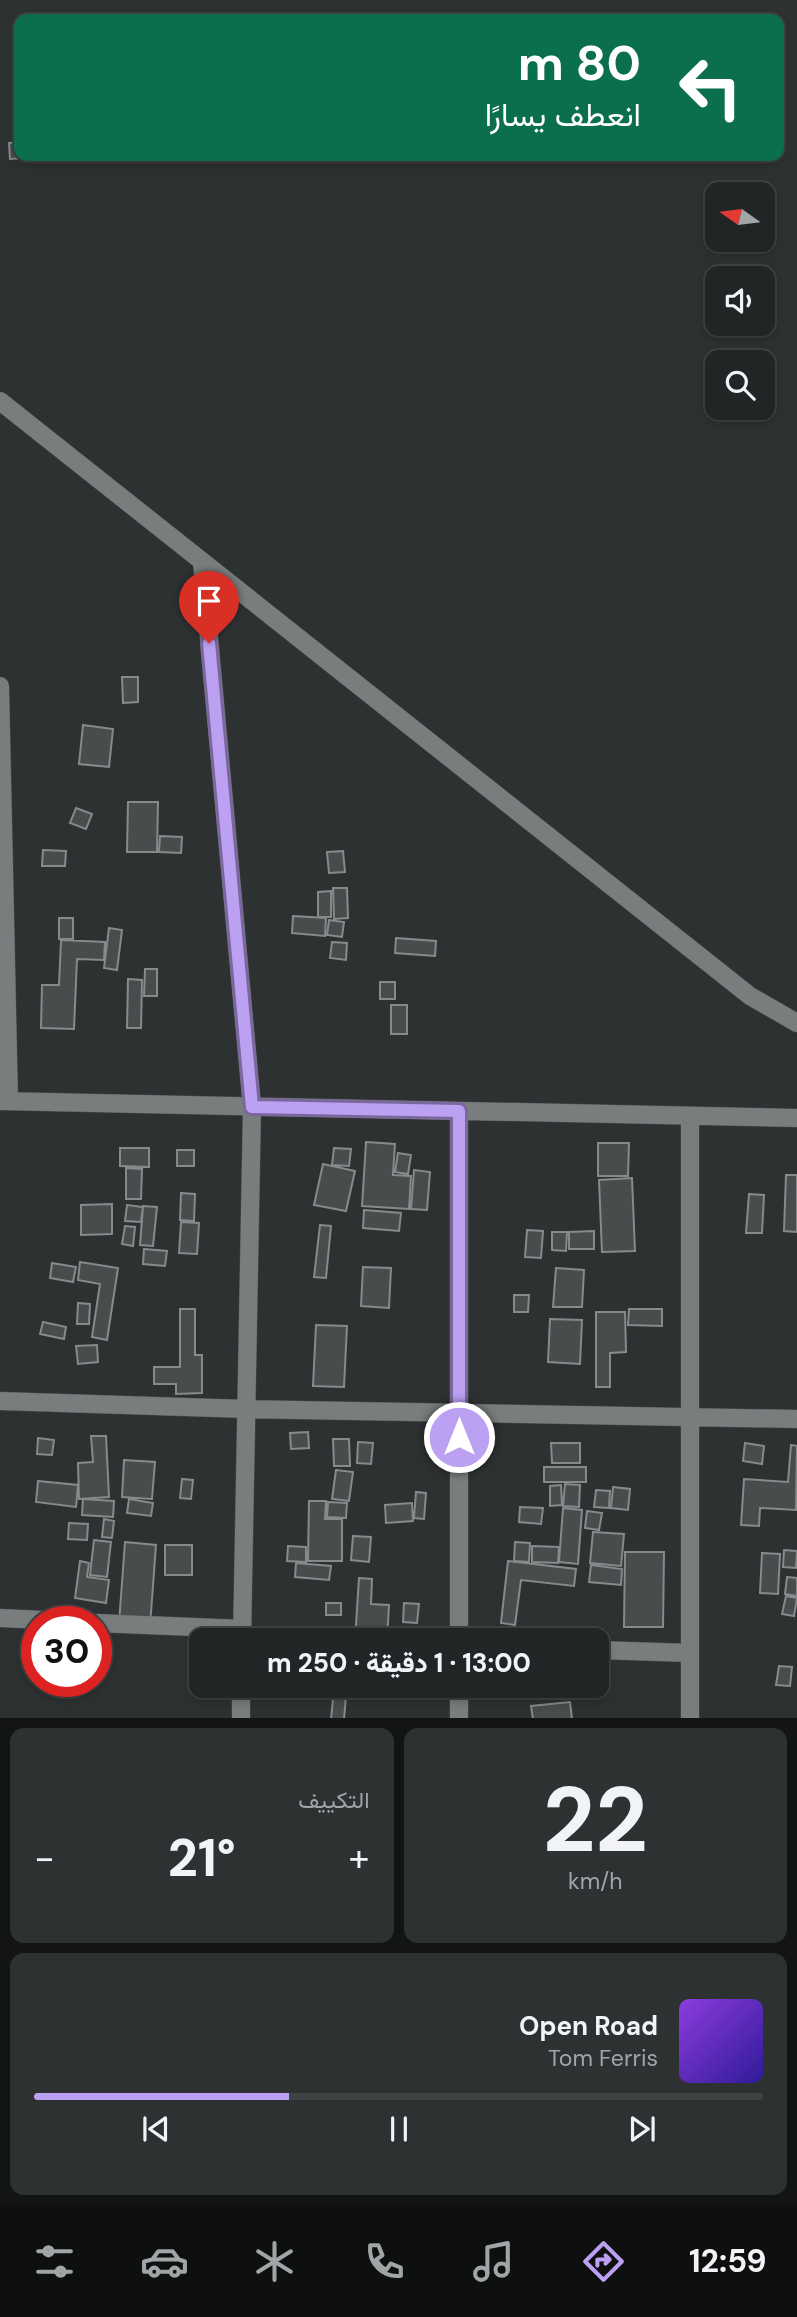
<!DOCTYPE html>
<html lang="ar">
<head>
<meta charset="utf-8">
<style>
	:root { --surface:#222526; --page:#2e3132; --text:#f1f3f6; --muted:#a2a5a7; --line:#3f4243; --accent:#bca0f2 }
	body { margin:0; font-family:"DM Sans",Vazirmatn,sans-serif; background:var(--page); color:var(--text); direction:rtl; height:100vh; display:flex; flex-direction:column; font-size:26px; white-space:nowrap }
	* { box-sizing:border-box; margin:0 }
	p { font-size:23px; color:var(--muted) }
	.icon { flex:none; width:38px; height:38px; fill:none; stroke:currentColor; stroke-width:2; stroke-linecap:round; stroke-linejoin:round }
	.map { position:relative; height:1718px; overflow:hidden; direction:ltr }
	.panel { display:flex; flex-direction:column; gap:10px; padding:10px; background:#131415; flex:1 }
	.panel>* { flex:none }
	.hud { position:absolute; left:14px; top:14px; width:770px; height:147px; border-radius:14px; box-shadow:0 4px 10px #0003,0 0 0 2px var(--line); direction:rtl; background:#0b6e4f; color:#fff; overflow:hidden }
	.needle { width:46px; rotate:284deg }
	.buttons { position:absolute; left:705px; top:182px; display:grid; gap:14px }
	.buttons a { display:grid; place-items:center; width:70px; height:70px; border-radius:14px; background:var(--surface); box-shadow:0 4px 10px #0003,0 0 0 2px var(--line); font-size:35px }
	.speed { position:absolute; left:21px; top:1606px; display:flex; gap:14px; font-size:35px; font-weight:700; text-align:center }
	.speed>* { display:grid; place-content:center; width:91px; height:91px; border-radius:50%; background:var(--surface); box-shadow:0 4px 10px #0003,0 0 0 2px var(--line); line-height:1 }
	.speed .limit { border:10px solid #d22; background:#fff; color:#111 }
	.pin { position:absolute; display:grid; place-items:center; width:60px; height:60px; color:#fff; margin:-72px -30px; border-radius:50% 50% 50% 0; rotate:-45deg; box-shadow:0 0 7px #0007 }
	.pin .icon { rotate:45deg }
	.me { position:absolute; width:77px; margin:-38px; rotate:0deg; stroke-linejoin:round; filter:drop-shadow(0 0 5px #0008) }
	.turn { display:flex; align-items:center; gap:24px; height:147px; padding:0 28px; font-size:32px }
	.turn .icon { width:91px; height:91px; stroke-width:2.5 }
	.turn b { display:block; font-size:49px; line-height:60px }
	.big { font-size:52px; font-weight:800; line-height:1.1 }
	.panel .widget { flex:1; display:flex; flex-direction:column; justify-content:center; gap:10px; min-width:0; padding:0 24px; border-radius:14px; background:var(--page) }
	.panel .dial { align-items:center; gap:0 }
	.dial b { font-size:91px; line-height:1 }
	.song { display:flex; align-items:center; gap:21px }
	.cover { width:84px; height:84px; border-radius:10px; background:linear-gradient(135deg,hsl(270 70% 55%),hsl(250 70% 35%)) }
	.played { height:7px; border-radius:4px; background:linear-gradient(90deg,var(--accent) 35%,var(--line) 35%) }
	.keys { display:flex; justify-content:space-around; direction:ltr }
	.heat { display:flex; justify-content:space-between; align-items:center; font-size:38px; direction:ltr }
	.panel .tiles { flex:1; display:grid; gap:10px; grid-template-columns:1fr 1fr }
	.widget:last-child { grid-column:span 2 }
	.trip { position:absolute; left:189px; top:1628px; width:420px; height:70px; border-radius:14px; background:var(--surface); box-shadow:0 4px 10px #0003,0 0 0 2px var(--line); font-weight:800; line-height:70px; text-align:center; direction:rtl }
	.tab-bar { display:flex; height:112px; justify-content:space-around; align-items:center; background:#0e0f0f; color:var(--muted) }
	.tab-bar .icon { width:49px; height:49px }
	.tab-bar .on { color:var(--accent) }
	.tab-bar b { font-size:32px; color:var(--text) }
	.map>svg:first-child { display:block }
	.building { fill:#484c4d; stroke:#868a8b; stroke-width:2 }
	.lines { fill:none; stroke-linecap:round; stroke-linejoin:round }
	.street-casing { stroke:#4b4e4f; stroke-width:19 }
	.street { stroke:#797d7e; stroke-width:18 }
	.route-casing { stroke:#7a689d; stroke-width:18 }
	.route { stroke:#bca0f2; stroke-width:12 }
</style>
</head>
<body>
<div class="map">
<svg width="797" height="1719" viewBox="0 0 797 1719">
	<rect width="100%" height="100%" fill="#2e3132"/>
	<path class="building" d="M19,142V156H25V158L10,159L9,143Z
		M122,677H138V702L123,703Z
		M83,725L113,729L109,767L79,764Z
		M128,802H158L157,852H127Z
		M76,808L92,814L86,829L70,823Z
		M160,836L182,837L181,853L159,852Z
		M43,850L66,851L65,866H42Z
		M343,851L345,872L329,873L327,852Z
		M333,888H347L348,918L334,919Z
		M331,891V917H318V892Z
		M293,916L326,918L325,936L292,933Z
		M59,918H73V939H59Z
		M329,920L344,922L342,937L327,935Z
		M109,928L122,930L117,970L104,968Z
		M396,938L436,941L435,956L395,953Z
		M61,940L105,942L104,960L77,959L74,1029L41,1028L42,985H59Z
		M332,942L347,943L346,960L330,958Z
		M145,969H157V996H144Z
		M128,979L142,980L141,1028H127Z
		M380,982H395V999H380Z
		M391,1005H407V1034H391Z
		M366,1142L395,1144L393,1175L411,1176L409,1209L362,1206Z
		M598,1143H629L628,1176H598Z
		M120,1148H149V1167L120,1166Z
		M334,1148L351,1149L349,1166L332,1165Z
		M177,1150H194V1166H177Z
		M398,1153L411,1155L408,1174L395,1172Z
		M323,1164L355,1171L346,1211L314,1205Z
		M126,1168L142,1169L141,1199H126Z
		M414,1170L430,1172L427,1210L411,1209Z
		M786,1175H797V1232L784,1231Z
		M632,1178L635,1251L602,1252L599,1180Z
		M181,1193L195,1194L194,1221L180,1220Z
		M749,1194L764,1195L762,1233H746Z
		M112,1204V1234L81,1235V1205Z
		M127,1205L143,1207L141,1222L125,1221Z
		M143,1206L157,1207L153,1246L140,1245Z
		M364,1210L401,1213L399,1231L363,1228Z
		M181,1222L199,1223L197,1254L179,1253Z
		M320,1225L331,1226L326,1278L314,1277Z
		M125,1226L135,1227L133,1246L122,1244Z
		M527,1230L543,1231L541,1258L525,1257Z
		M594,1231V1249H569V1232Z
		M552,1232H567L566,1251L552,1250Z
		M144,1249L167,1251L165,1266L143,1264Z
		M80,1262L118,1268L107,1340L92,1337L100,1284L78,1280Z
		M52,1263L76,1267L73,1282L50,1278Z
		M363,1267L391,1268L389,1308L361,1306Z
		M556,1268L584,1270L582,1307H553Z
		M514,1295H529L528,1312H514Z
		M78,1303L90,1304L89,1324H77Z
		M180,1309H195V1355H202V1393L176,1394V1384H154V1367H180Z
		M629,1309H662V1326L628,1325Z
		M596,1312H625L626,1352L610,1353V1387H596Z
		M550,1319L582,1320L580,1364L548,1362Z
		M43,1322L66,1327L64,1339L40,1334Z
		M316,1325L347,1326L344,1387L313,1386Z
		M97,1345L98,1362L78,1364L76,1346Z
		M308,1432L309,1448L291,1449L290,1433Z
		M91,1436H106L109,1497L79,1499L78,1463L93,1462Z
		M38,1438L54,1440L52,1455L37,1454Z
		M333,1439H349L350,1466H334Z
		M358,1442L373,1443L371,1464L357,1463Z
		M551,1443H580V1463H552Z
		M745,1443L764,1446L762,1464L743,1461Z
		M791,1445L797,1446L796,1510L760,1508L759,1526L741,1525L744,1479L788,1482Z
		M124,1460L155,1462L152,1499L122,1497Z
		M544,1467H586V1482H544Z
		M336,1470L353,1472L349,1501L332,1499Z
		M182,1479L193,1480L191,1499L180,1498Z
		M38,1481L78,1485L76,1507L36,1502Z
		M565,1484L580,1485L579,1507L563,1506Z
		M561,1485L562,1505L550,1506V1486Z
		M613,1487L630,1489L628,1510L611,1508Z
		M596,1490L610,1491L609,1508L594,1507Z
		M416,1492L426,1493L424,1519L414,1518Z
		M83,1499L114,1501L113,1517L82,1515Z
		M129,1499L153,1503L151,1516L127,1513Z
		M309,1501H326L325,1519H342V1561H308Z
		M328,1502L347,1503L346,1518L327,1517Z
		M412,1503L413,1521L386,1523L385,1505Z
		M520,1507L543,1508L541,1524L519,1522Z
		M563,1508L582,1510L578,1564L559,1562Z
		M587,1511L602,1513L599,1530L585,1528Z
		M104,1519L114,1521L112,1538L102,1537Z
		M69,1523L88,1524L87,1540L68,1539Z
		M593,1532L624,1534L621,1566L590,1563Z
		M353,1536L371,1537L369,1562L351,1560Z
		M94,1540L111,1542L107,1577L90,1575Z
		M125,1542L156,1545L150,1626L119,1623Z
		M515,1542L530,1543L529,1562L514,1561Z
		M165,1545H192V1575H165Z
		M288,1546L306,1547V1562L287,1561Z
		M532,1546L559,1547L558,1563L532,1562Z
		M784,1550L797,1551L796,1568L783,1567Z
		M625,1552H664L663,1627H624Z
		M762,1553L780,1554L778,1594L760,1593Z
		M80,1561L89,1563L87,1577L109,1580L106,1603L75,1598Z
		M508,1561L576,1569L574,1586L521,1580L515,1625L501,1623Z
		M296,1563L331,1566L329,1580L295,1577Z
		M591,1565L622,1569L621,1585L589,1582Z
		M787,1577L797,1578V1596L785,1594Z
		M359,1578L372,1579L371,1604L389,1605L387,1640H355Z
		M786,1596L797,1598L794,1616L782,1614Z
		M326,1603H341V1615H326Z
		M404,1603L419,1604L417,1623L403,1622Z
		M779,1666L792,1667L790,1686L776,1685Z
		M311,1685H347L344,1719H331L333,1699L310,1697Z
		M570,1702L572,1719H533L531,1706Z"/>
	<g class="lines">
		<g class="street-casing">
			<path id="street" d="M0,401L750,996L797,1023
				M202,562L252,1107L242,1640
				M0,686L9,1101
				M0,1101L797,1118
				M459,1111V1640
				M0,1401L247,1409L797,1419
				M0,1618L88,1622
				M96,1623L243,1629
				M597,1650L690,1653
				M459,1685V1719
				M241,1719V1685
				M690,1719V1116"/>
		</g>
		<use href="#street" class="street"/>
	</g>
	<g class="lines">
		<g class="route-casing">
			<path id="route" d="M209,643L252,1107L459,1111V1437"/>
		</g>
		<use href="#route" class="route"/>
	</g>
</svg>
<div class="buttons">
<a><svg class="needle" viewBox="-14 -14 28 28"><path d="M0-13l5 13h-10z" fill="#e53935"/><path d="M0 13l5-13h-10z" fill="#a2a5a7"/></svg></a>
<a><svg class="icon" aria-label="sound" viewBox="0 0 24 24"><path d="M4 9h4l5-4v14l-5-4H4zM17 9q2 3 0 6"/></svg></a>
<a><svg class="icon" aria-label="search" viewBox="0 0 24 24"><circle cx="10" cy="10" r="6"/><path d="M15 15l6 6"/></svg></a>
</div>
<div class="speed"><div class="limit">30</div></div>
<div class="pin" style="left:209px;top:643px;background:#d93025"><svg class="icon" aria-label="arrive" viewBox="0 0 24 24"><path d="M6 21V4h12l-3 4 3 4H6"/></svg></div>
<svg class="me" style="left:459px;top:1437px" viewBox="-20 -20 40 40"><circle r="17" fill="#bca0f2" stroke="#fff" stroke-width="3"/><path d="M0-11L8 9 0 5-8 9z" fill="#fff"/></svg>
<div class="trip">13:00 · 1 دقيقة · 250 m</div>
<div class="hud">
<div class="turn"><svg class="icon" aria-label="left" viewBox="0 0 24 24"><path d="M17 20v-9H6M10 6l-5 5 5 5"/></svg><div><b>80 m</b>انعطف يسارًا</div></div>
</div>
</div>
<section class="panel">
<div class="tiles">
<div class="widget dial"><b>22</b><p>km/h</p></div>
<div class="widget"><p>التكييف</p>
<div class="heat"><a>−</a><b class="big">21°</b><a>+</a></div>
</div>
<div class="widget">
<div class="song"><i class="cover"></i><div><b>Open Road</b><p>Tom Ferris</p></div></div>
<div class="played"></div>
<div class="keys"><svg class="icon" aria-label="previous" viewBox="0 0 24 24"><path d="M18 5L8 12l10 7zM5 5v14"/></svg><svg class="icon" aria-label="pause" viewBox="0 0 24 24"><path d="M8 5v14M16 5v14"/></svg><svg class="icon" aria-label="next" viewBox="0 0 24 24"><path d="M6 5l10 7-10 7zM19 5v14"/></svg></div>
</div>
</div>
</section>
<nav class="tab-bar">
<b>12:59</b>
<svg class="icon on" aria-label="directions" viewBox="0 0 24 24"><path d="M12 3l9 9-9 9-9-9zM9 14v-3h6M13 9l2 2-2 2"/></svg>
<svg class="icon" aria-label="music" viewBox="0 0 24 24"><path d="M9 18V5l10-2v13"/><circle cx="6" cy="18" r="3"/><circle cx="16" cy="16" r="3"/></svg>
<svg class="icon" aria-label="phone" viewBox="0 0 24 24"><path d="M5 4h4l2 5-3 2q2 4 5 5l2-3 5 2v4C11 20 4 13 5 4z"/></svg>
<svg class="icon" aria-label="climate" viewBox="0 0 24 24"><path d="M12 3v18M4 7l16 10M4 17L20 7"/></svg>
<svg class="icon" aria-label="car" viewBox="0 0 24 24"><path d="M5 17H2v-5l4-1 3-4h7l3 4 3 1v5h-3M9 17h6M6 11h13"/><circle cx="7" cy="17" r="2"/><circle cx="17" cy="17" r="2"/></svg>
<svg class="icon" aria-label="filters" viewBox="0 0 24 24"><path d="M4 7h16M4 17h16"/><circle cx="9" cy="7" r="2"/><circle cx="15" cy="17" r="2"/></svg>
</nav>
</body>
</html>
